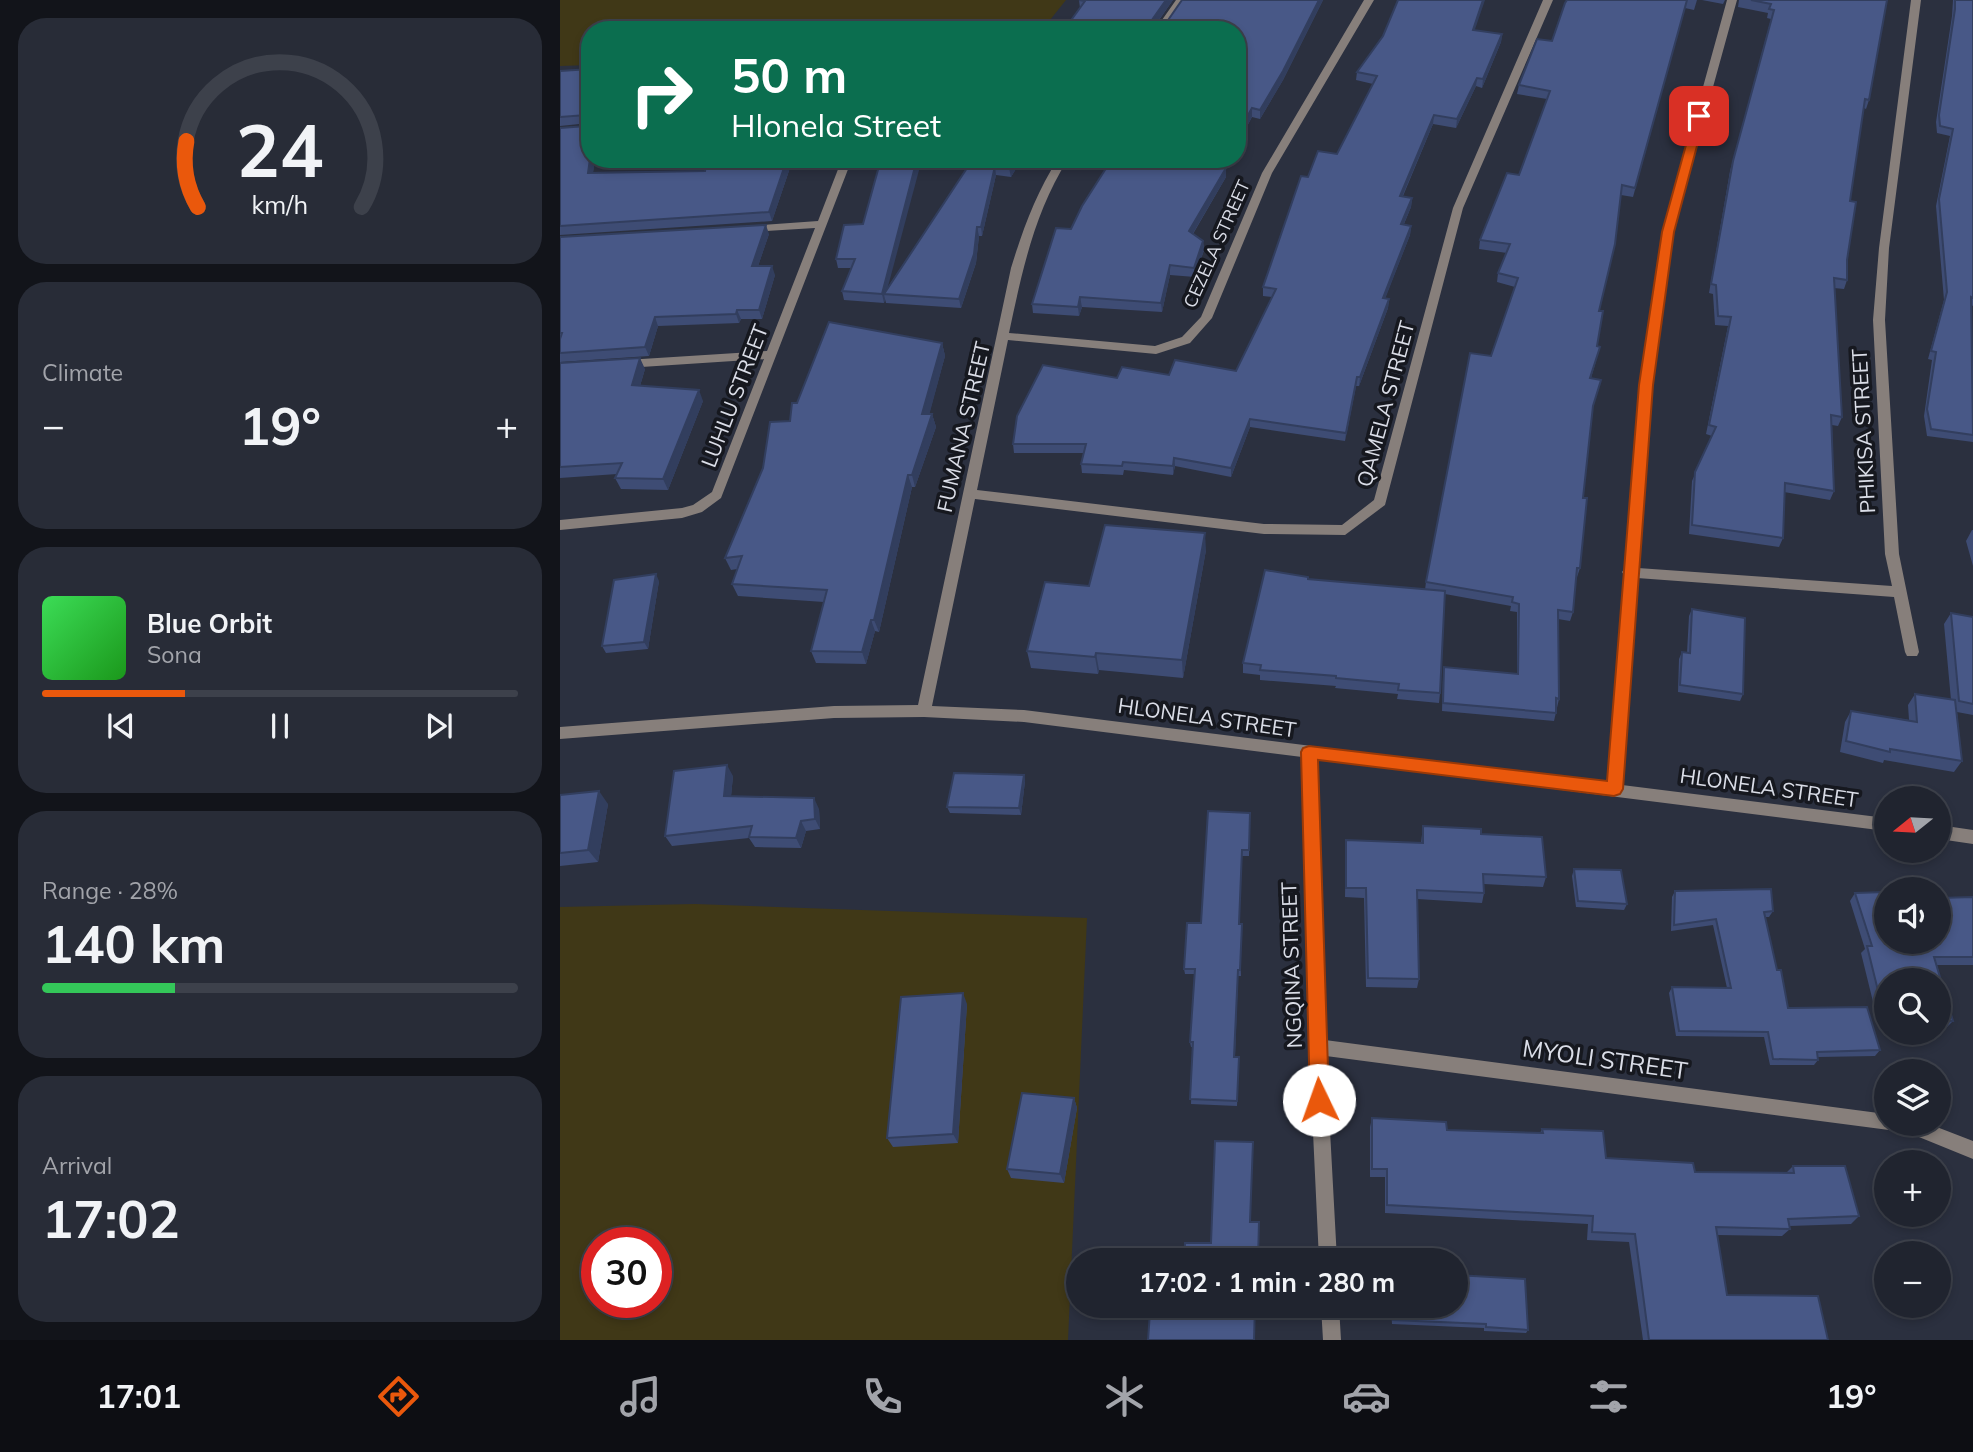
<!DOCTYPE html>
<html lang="en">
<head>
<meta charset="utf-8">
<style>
	:root { --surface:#20242f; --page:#282c37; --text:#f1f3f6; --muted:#a2a4aa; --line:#3d414b; --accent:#ea580c }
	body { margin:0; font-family:Mulish,sans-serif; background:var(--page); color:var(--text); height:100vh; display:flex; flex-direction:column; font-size:26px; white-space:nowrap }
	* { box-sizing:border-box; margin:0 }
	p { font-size:23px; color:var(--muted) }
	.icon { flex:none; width:38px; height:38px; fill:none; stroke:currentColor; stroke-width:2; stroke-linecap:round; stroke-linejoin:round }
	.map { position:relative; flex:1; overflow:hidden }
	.drawer { display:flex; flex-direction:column; gap:18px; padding:18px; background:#12141a; width:560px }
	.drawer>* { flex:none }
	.guide { position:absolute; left:21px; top:21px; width:665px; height:147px; border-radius:28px; box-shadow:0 4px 10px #0003,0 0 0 2px var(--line); background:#0b6e4f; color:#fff; overflow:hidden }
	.needle { width:46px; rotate:252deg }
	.buttons { position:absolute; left:1314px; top:786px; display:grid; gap:14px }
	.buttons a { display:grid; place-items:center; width:77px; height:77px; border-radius:50%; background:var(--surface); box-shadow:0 4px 10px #0003,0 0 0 2px var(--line); font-size:35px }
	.speed { position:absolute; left:21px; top:1227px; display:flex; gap:14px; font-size:35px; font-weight:700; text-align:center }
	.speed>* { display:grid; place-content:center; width:91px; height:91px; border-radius:50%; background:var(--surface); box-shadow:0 4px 10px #0003,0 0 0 2px var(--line); line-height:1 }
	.speed .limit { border:10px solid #d22; background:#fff; color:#111 }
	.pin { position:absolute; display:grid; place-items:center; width:60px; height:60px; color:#fff; margin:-30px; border-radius:14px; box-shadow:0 4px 10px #0006 }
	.me { position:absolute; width:77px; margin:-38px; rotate:357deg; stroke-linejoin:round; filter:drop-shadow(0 0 5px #0008) }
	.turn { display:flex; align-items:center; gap:24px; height:147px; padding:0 35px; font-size:32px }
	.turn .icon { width:91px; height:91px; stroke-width:2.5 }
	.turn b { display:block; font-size:49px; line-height:60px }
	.big { font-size:52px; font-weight:700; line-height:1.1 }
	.drawer .tile { flex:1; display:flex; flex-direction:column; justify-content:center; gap:10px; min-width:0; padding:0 24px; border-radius:28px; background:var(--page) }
	.drawer .dial { align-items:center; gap:0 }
	.dial svg { height:182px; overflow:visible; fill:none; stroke:var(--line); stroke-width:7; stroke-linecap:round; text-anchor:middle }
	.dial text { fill:var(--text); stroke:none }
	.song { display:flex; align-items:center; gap:21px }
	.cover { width:84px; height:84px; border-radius:10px; background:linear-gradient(135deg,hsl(130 70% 55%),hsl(120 70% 35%)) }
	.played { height:7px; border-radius:4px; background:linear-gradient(90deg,var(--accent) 30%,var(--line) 30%) }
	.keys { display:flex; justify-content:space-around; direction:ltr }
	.heat { display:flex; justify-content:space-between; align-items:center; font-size:38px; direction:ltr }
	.charge { height:10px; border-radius:5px; background:linear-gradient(90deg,#34c759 28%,var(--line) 0) }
	.trip { position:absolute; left:506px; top:1248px; width:402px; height:70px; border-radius:35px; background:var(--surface); box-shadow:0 4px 10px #0003,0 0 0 2px var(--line); font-weight:700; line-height:70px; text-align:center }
	.tab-bar { display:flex; height:112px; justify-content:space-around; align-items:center; background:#0d0e13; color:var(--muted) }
	.tab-bar .icon { width:49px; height:49px }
	.tab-bar .on { color:var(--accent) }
	.tab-bar b { font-size:32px; color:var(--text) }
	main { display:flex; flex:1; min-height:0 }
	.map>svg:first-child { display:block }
	.sand { fill:#403817; fill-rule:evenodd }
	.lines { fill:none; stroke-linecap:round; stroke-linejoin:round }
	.street { fill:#877f7b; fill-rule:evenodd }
	.wall { fill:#3e4c74 }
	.shaded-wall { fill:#323e5e }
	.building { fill:#485887; stroke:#323e5e; stroke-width:2 }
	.route { fill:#ea580c; stroke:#983908; stroke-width:2 }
	.labels { text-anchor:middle; stroke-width:7; stroke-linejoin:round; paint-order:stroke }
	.far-street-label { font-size:18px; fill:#dadde7; stroke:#16181f }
	.street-label { font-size:21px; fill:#dadde7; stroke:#16181f }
	.near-street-label { font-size:24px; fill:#dadde7; stroke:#16181f }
</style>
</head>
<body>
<main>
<section class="drawer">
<div class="tile dial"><svg viewBox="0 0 100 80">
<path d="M14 69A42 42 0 1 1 86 69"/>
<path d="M14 69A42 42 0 0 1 9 40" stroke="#ea580c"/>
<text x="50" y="56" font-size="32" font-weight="700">24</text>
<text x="50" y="72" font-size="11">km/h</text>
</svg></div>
<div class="tile"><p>Climate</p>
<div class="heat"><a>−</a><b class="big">19°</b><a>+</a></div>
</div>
<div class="tile">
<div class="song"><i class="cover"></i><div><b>Blue Orbit</b><p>Sona</p></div></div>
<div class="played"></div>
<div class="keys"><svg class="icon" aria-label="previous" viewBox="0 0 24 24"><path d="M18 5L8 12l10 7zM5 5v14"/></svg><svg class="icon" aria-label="pause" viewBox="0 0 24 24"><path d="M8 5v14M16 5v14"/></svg><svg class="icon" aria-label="next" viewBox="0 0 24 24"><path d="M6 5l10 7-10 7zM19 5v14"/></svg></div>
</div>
<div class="tile"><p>Range · 28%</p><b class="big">140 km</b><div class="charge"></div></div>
<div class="tile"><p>Arrival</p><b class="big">17:02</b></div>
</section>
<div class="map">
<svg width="1413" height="1340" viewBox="0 0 1413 1340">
	<rect width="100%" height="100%" fill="#2b303f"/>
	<path class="sand" d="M0,0H506L482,30H30V65L0,66Z
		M135,904L527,918L508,1340H0V907ZM37,1242H96V1302H37Z"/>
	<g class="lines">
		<path class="street" d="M616,0H626L604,30H595Z
			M804,0H814L712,173L652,318L630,343L596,354L448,340L417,490L704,524L782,525L814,500L893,208L983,0H993L903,208L825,505L785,535L704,534L415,499L372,706L464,710L1047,783L1064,575L1062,572L1065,568L1080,385L1103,232L1167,0H1177L1113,232L1092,385L1078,568L1332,586L1325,554L1313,320L1319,248L1351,0H1361L1329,248L1325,320L1339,554L1359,652L1357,656H1347L1345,652L1334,597L1077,578L1062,785L1326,818V831L757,759L765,1040L1326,1114V1124H1369L1413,1141V1159L1354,1135L1329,1130L766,1056L777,1260H759L749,1047L742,757L464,722L364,717L274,718L0,739V727L274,706L358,705L451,268C463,229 476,193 498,159H508C474,213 462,272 449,333L595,346L622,337L641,317L702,173Z
			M282,159H292L161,498L142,512L122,518L0,530V520L122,508L133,505L152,492L204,359L66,368L60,364L66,360L207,351L255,228L190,232L185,229L190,226L258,221Z
			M1379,825L1413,830V844L1379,839Z
			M761,1306H779L781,1340H763Z"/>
	</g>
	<path class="wall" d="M519,0H613L597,23H606L622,0H763L723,80L700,119L692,117L677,145V30H504L520,8Z
		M1007,0H1137L1134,10L1125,8L1073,197L1061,195L1039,311L1037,346L1040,347L1031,378L1033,409L1023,498L1020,568L1017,577H1016L1013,612L1010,621L998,619L999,699L994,721L882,711L883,676L884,667L957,674V612L950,611L951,606L885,594L880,693L879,703L837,699L838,694L775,688L776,686L700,680V675L683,673V663L748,579L865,590L866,582L931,356L955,287L937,282L938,273L947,253L919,249L920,240L959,175L987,99L957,94L959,85L992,41Z
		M1142,0H1165L1163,4Z
		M1179,0H1327L1309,100L1306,109L1304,108L1290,201L1287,260V280L1284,289L1274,288L1282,417L1278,426L1272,425L1274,491L1270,500L1224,492L1223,538L1219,547L1129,534L1132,481L1152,436L1146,434L1168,326L1155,325L1153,294L1149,293L1170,171L1211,19L1207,18L1208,13L1178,7Z
		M1393,0H1413V306L1411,305L1413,442L1367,436L1364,416L1372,360L1368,359L1384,300L1376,206L1390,136L1377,133L1376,122L1392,16Z
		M915,30L942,34L941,42L922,88L916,86L896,128L873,124L843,196L852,198L851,207L844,224L851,226L850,235L825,298L829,299L828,308L799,386H796L785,441L690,427L671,477L615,466L613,475L564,470L563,475L522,473L521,464L524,453H454L453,444L557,378L676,371L712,297L703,296V287L748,177L777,154L813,84L796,80L797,72Z
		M30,69V159H35L33,172L145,171L233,159L212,221L0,235V128L26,126L29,123L0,126V72Z
		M413,159H462L451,177L436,175L422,236H419L416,263L401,308L326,303L325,299L324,303L284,300L282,291L291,268H278L276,259L303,224L328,287Z
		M666,168V177L633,234L643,241L644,250L635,277L610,275L602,312L522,307L519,316L473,313L472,304L511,229Z
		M209,234L198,266L215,275L202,319H181L179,323L98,326L89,356L0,362V237Z
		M382,343L385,356L369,414H372L376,427L355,487H352L319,632L315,631L306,664L256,663L251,651L264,602L178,596L172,584L177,569L171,570L165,558L230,421L237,403Z
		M0,363L85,369L80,386L143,401L108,490L61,489L55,478L57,474L0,478Z
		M1412,530H1413V566L1406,541Z
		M646,550L623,678L539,670L538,674L471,668L467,651L529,586Z
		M99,581L88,649L46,653L42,646Z
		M1132,609L1183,694L1180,701L1118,692L1119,659L1122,652L1127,653L1129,616Z
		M1391,613L1413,617V715L1397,712L1402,761L1394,772L1324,760L1323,763L1280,752L1285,722L1291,711L1349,720L1348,705L1355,694L1391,700L1384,624Z
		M464,775L465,781L461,815L390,813L387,807Z
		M173,776L171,796L259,809L260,829L246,831L241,848L195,847L189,838L112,846L105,836Z
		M0,795L48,804L38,862L0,866Z
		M690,813L689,856H682L679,924L681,976H678L675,1057H679L677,1106L631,1104L633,1047H631L630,1042L635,974H625L624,969L641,923Z
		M863,826L921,834L986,877L983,887L924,884V893L922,903L857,899L859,979L857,988L806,987L804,898L785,897L786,840L861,843Z
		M1014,869L1067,904L1064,910L1016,907L1012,876Z
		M1115,891L1213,911L1209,917H1205L1217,970L1228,1008L1320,1050L1315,1056L1258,1057V1060L1254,1065H1210L1204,1037L1116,1036L1109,993L1112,987L1167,988L1153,925L1111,931L1112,897Z
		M1295,893L1326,942L1413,897V965H1377L1393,1021L1386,1028H1379V980H1326V1026H1319L1301,953L1305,949L1290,901Z
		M407,1004L398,1143L333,1147L327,1138Z
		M514,1098L517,1108L504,1183L451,1178L447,1169Z
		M812,1118L887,1130L980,1133L982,1129L1046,1158L1135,1172L1226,1173L1233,1166L1299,1216L1291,1224L1229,1226L1230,1229L1222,1236L1157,1235L1167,1295L1268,1340H1083L1069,1242L1027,1240L1028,1224L825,1213V1177H810V1127Z
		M831,1306H896L968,1330L966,1333L924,1331V1328L832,1324Z"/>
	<path class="shaded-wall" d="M606,0H613L593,28L592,20Z
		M759,0H763L723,80L700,119V110Z
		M923,0H925L912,38L913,30Z
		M942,34L941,42L922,88L923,79Z
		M917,78L916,86L896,128L897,119Z
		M692,108V117L677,145V135Z
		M874,115L873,124L839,204L840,196Z
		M30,159H35L32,181L28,173Z
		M227,159H233L212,221L209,212Z
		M357,159H362L326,294H324L325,299L324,303L322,294Z
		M455,159H462L451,177L449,168Z
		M665,159H670L661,176V167Z
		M435,166L436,175L422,236L421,227Z
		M666,168V177L629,240V231Z
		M852,198L851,207L840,233L841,224Z
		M206,225L209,234L195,275L192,266Z
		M851,226L850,235L822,307L823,298Z
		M417,227L419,236L416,263L401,308L399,299Z
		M643,241L644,250L635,277L634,268Z
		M610,265V275L602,312L601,303Z
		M212,266L215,275L202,319L199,310Z
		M520,297L522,307L519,316L518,307Z
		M829,299L828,308L799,386L800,377Z
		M177,310L181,319L179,323L176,314Z
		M95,317L98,326L89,356L85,347Z
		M382,343L385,356L366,427L362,414Z
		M80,358L85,369L77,396L72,385Z
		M797,377L796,386L785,441L786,433Z
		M139,390L143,401L108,490L103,479Z
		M372,414L376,427L355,487L352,475Z
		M690,419V427L671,477V468Z
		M614,458L615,466L613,475V466Z
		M348,475L352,487L319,632L314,620Z
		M645,533L646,550L623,678L622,660Z
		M96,574L99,581L88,649L84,642Z
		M311,620L315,631L306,664L302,652Z
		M536,653L539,670L538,674L535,657Z
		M167,765L173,776L170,807L164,796Z
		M464,775L465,781L461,815L459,808Z
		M39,791L48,804L38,862L28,850Z
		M254,798L259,809L260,829L255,819Z
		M241,821L246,831L241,848L236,838Z
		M403,993L407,1004L398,1143L393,1134Z
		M514,1098L517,1108L504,1183L500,1174Z"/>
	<path class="building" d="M519,0H606L592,20L593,23H606L622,0H759L723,71L700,110L692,108L677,135V30H504L525,1Z
		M838,0H923L913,30L942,34L923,79L917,78L897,119L874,115L840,196L852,198L841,224L851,226L823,298L829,299L800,377H797L786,433L690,419L671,468L614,458L613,466L563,462L562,466L521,464L526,444H453L457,416L483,365L557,378L562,367L609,375L615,360L676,371L716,289L703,287L741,176L748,177L758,151L777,154L817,76L797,72L823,36Z
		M1007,0H1127L1075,188L1062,185L1055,244L1039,311H1043L1037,346L1040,347L1030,378L1041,380L1033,406L1023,498H1027L1020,568H1017L1013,612L998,610L999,699L996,698V713L883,703L884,667L958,674L959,604L952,602L953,597L866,582L910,353L931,356L958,278L938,273L950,244L920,240L947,173L959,175L990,91L959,85L977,39L992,41L1005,3Z
		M1191,0H1327L1309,100L1305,99L1290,201L1296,202L1287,260V280L1274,278L1282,417L1271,415L1274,491L1225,483L1223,538L1132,525L1135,472L1156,427L1149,425L1171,317L1158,316L1156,285L1151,284L1173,161L1214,10L1209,9L1211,4Z
		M1395,0H1413V298L1411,297L1413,435L1371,429L1367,409L1376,352L1371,351L1387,292L1379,199L1393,129L1380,126L1379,115L1395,9Z
		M30,69V159L28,173L145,171L147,159H227L209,212L0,226V128L26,126L29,123L26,115L0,117V71Z
		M321,159H357L322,294L282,291L295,259H276L284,225L303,224Z
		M413,159H455L449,168L435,166L421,227H417L414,254L399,299L324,294Z
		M552,159H665L661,167L666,168L629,231L643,241L634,268L610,265L601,303L520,297L518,307L472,304L496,228L511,229L522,206Z
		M206,225L192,266H212L199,310H177L176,314L95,317L85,347L0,353V339L2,333H0V237Z
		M269,322L382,343L362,414H372L352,475H348L314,620H311L302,652L251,651L267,590L172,584L182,556L165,558L203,468L210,422L230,421L232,403H237Z
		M80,358L72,385L139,390L103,479L55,478L62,463L0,467V363Z
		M545,525L645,533L622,660L536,653L535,657L467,651L485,582L529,586Z
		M705,570L748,577V579L885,591L880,693L838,690L839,684L776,678V676L700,670L701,665L683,663Z
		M96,574L84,642L42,646L54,580Z
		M1132,609L1185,618L1183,694L1120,685L1122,652L1130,653Z
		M1391,613L1413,617V704L1399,701Z
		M1355,694L1395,700L1402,761L1330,749V752L1286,741L1291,711L1357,722Z
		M167,765L164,796L254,798L255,819L241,821L236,838L189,837L192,826L105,836L114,771Z
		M394,773L464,775L459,808L387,807Z
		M39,791L28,850L0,853V795Z
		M648,811L690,813L689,850H682L679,924H682L680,970H678L674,1057H679L677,1101L630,1099L633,1042H630L635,969H624L627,923H641Z
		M863,826L921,829V834L982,837L986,877L923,874L924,893L857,890L859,979L808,978L806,888H786V840L863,843Z
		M1014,869L1061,870L1067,904L1018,901Z
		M1211,889L1213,911L1204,912L1217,970H1221L1228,1008L1307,1007L1320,1050L1257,1052L1258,1060L1213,1059L1208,1032L1119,1031L1112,987L1171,988L1156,919L1114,925L1115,891Z
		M1326,892V942H1379V898L1413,897V957H1374L1393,1021H1379V980H1326V1019H1325L1307,946H1312L1295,893Z
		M403,993L393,1134L327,1138L341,997Z
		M462,1093L514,1098L500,1174L447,1169Z
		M812,1118L886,1122L887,1130L983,1133L982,1129L1043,1131L1046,1158L1133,1163L1135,1172L1234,1173L1233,1166H1285L1299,1216L1228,1219L1230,1229L1156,1227L1167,1295L1258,1296L1268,1340H1089L1075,1234L1032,1232L1033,1216L827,1205V1169H812Z
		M655,1141L693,1142L690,1222H699L698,1260H624L625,1243H651Z
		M896,1275L965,1279L968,1330L926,1327V1324L833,1320V1306H896Z
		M621,1306H695L694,1340H588L590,1312L621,1314Z"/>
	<path class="route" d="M1139,113L1145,116L1114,232L1093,385L1063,789L1060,794L1054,796L758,760L769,1100L766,1107L759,1110L752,1107L750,1100L741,752L743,748L749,746L1047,781L1079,385L1102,232L1134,116Z"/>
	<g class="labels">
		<g class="far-street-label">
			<text transform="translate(657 244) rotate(-66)" y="6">CEZELA STREET</text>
		</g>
		<g class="street-label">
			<text transform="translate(175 396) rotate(-69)" y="7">LUHLU STREET</text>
			<text transform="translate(826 404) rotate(-75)" y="7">QAMELA STREET</text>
			<text transform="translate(404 427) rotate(-77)" y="7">FUMANA STREET</text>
			<text transform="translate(1304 431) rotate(-93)" y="7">PHIKISA STREET</text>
			<text transform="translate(647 718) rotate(8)" y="7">HLONELA STREET</text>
			<text transform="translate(1209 788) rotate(8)" y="7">HLONELA STREET</text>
			<text transform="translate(732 965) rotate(-92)" y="7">NGQINA STREET</text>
		</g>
		<g class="near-street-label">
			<text transform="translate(1045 1060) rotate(8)" y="8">MYOLI STREET</text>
		</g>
	</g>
</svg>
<div class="buttons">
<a><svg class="needle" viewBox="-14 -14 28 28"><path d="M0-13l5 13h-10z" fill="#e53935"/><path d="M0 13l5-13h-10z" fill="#a2a4aa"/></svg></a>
<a><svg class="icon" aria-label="sound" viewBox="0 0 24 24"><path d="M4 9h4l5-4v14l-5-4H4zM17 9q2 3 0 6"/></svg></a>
<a><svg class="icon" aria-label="search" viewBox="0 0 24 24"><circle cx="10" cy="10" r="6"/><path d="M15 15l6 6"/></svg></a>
<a><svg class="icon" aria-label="layers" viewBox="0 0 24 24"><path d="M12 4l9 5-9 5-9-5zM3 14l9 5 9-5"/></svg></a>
<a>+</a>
<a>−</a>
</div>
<div class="speed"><div class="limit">30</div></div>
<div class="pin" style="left:1139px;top:116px;background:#d93025"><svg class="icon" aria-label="arrive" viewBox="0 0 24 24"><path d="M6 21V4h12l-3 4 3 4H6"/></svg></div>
<svg class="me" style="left:759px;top:1100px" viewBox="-20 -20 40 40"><circle r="19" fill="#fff"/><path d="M0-13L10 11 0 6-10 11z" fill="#ea580c"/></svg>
<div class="trip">17:02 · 1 min · 280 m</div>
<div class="guide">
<div class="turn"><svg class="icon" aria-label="right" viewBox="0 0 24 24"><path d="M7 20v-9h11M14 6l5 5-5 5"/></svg><div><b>50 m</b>Hlonela Street</div></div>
</div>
</div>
</main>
<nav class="tab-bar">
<b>17:01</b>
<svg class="icon on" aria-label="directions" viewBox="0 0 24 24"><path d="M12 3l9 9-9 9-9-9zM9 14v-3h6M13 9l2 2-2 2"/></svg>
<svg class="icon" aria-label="music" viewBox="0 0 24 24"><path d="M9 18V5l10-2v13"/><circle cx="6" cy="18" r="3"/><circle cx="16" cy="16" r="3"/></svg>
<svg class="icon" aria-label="phone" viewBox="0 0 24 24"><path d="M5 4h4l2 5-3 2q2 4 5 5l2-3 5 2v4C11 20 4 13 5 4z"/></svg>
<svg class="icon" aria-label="climate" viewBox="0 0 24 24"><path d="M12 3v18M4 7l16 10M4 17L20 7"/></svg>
<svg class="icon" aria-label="car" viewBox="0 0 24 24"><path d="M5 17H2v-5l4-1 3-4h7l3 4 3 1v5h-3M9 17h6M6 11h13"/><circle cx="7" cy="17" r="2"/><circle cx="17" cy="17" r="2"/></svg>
<svg class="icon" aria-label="filters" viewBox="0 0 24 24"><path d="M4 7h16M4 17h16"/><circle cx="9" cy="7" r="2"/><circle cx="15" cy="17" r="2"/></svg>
<b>19°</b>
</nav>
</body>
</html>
